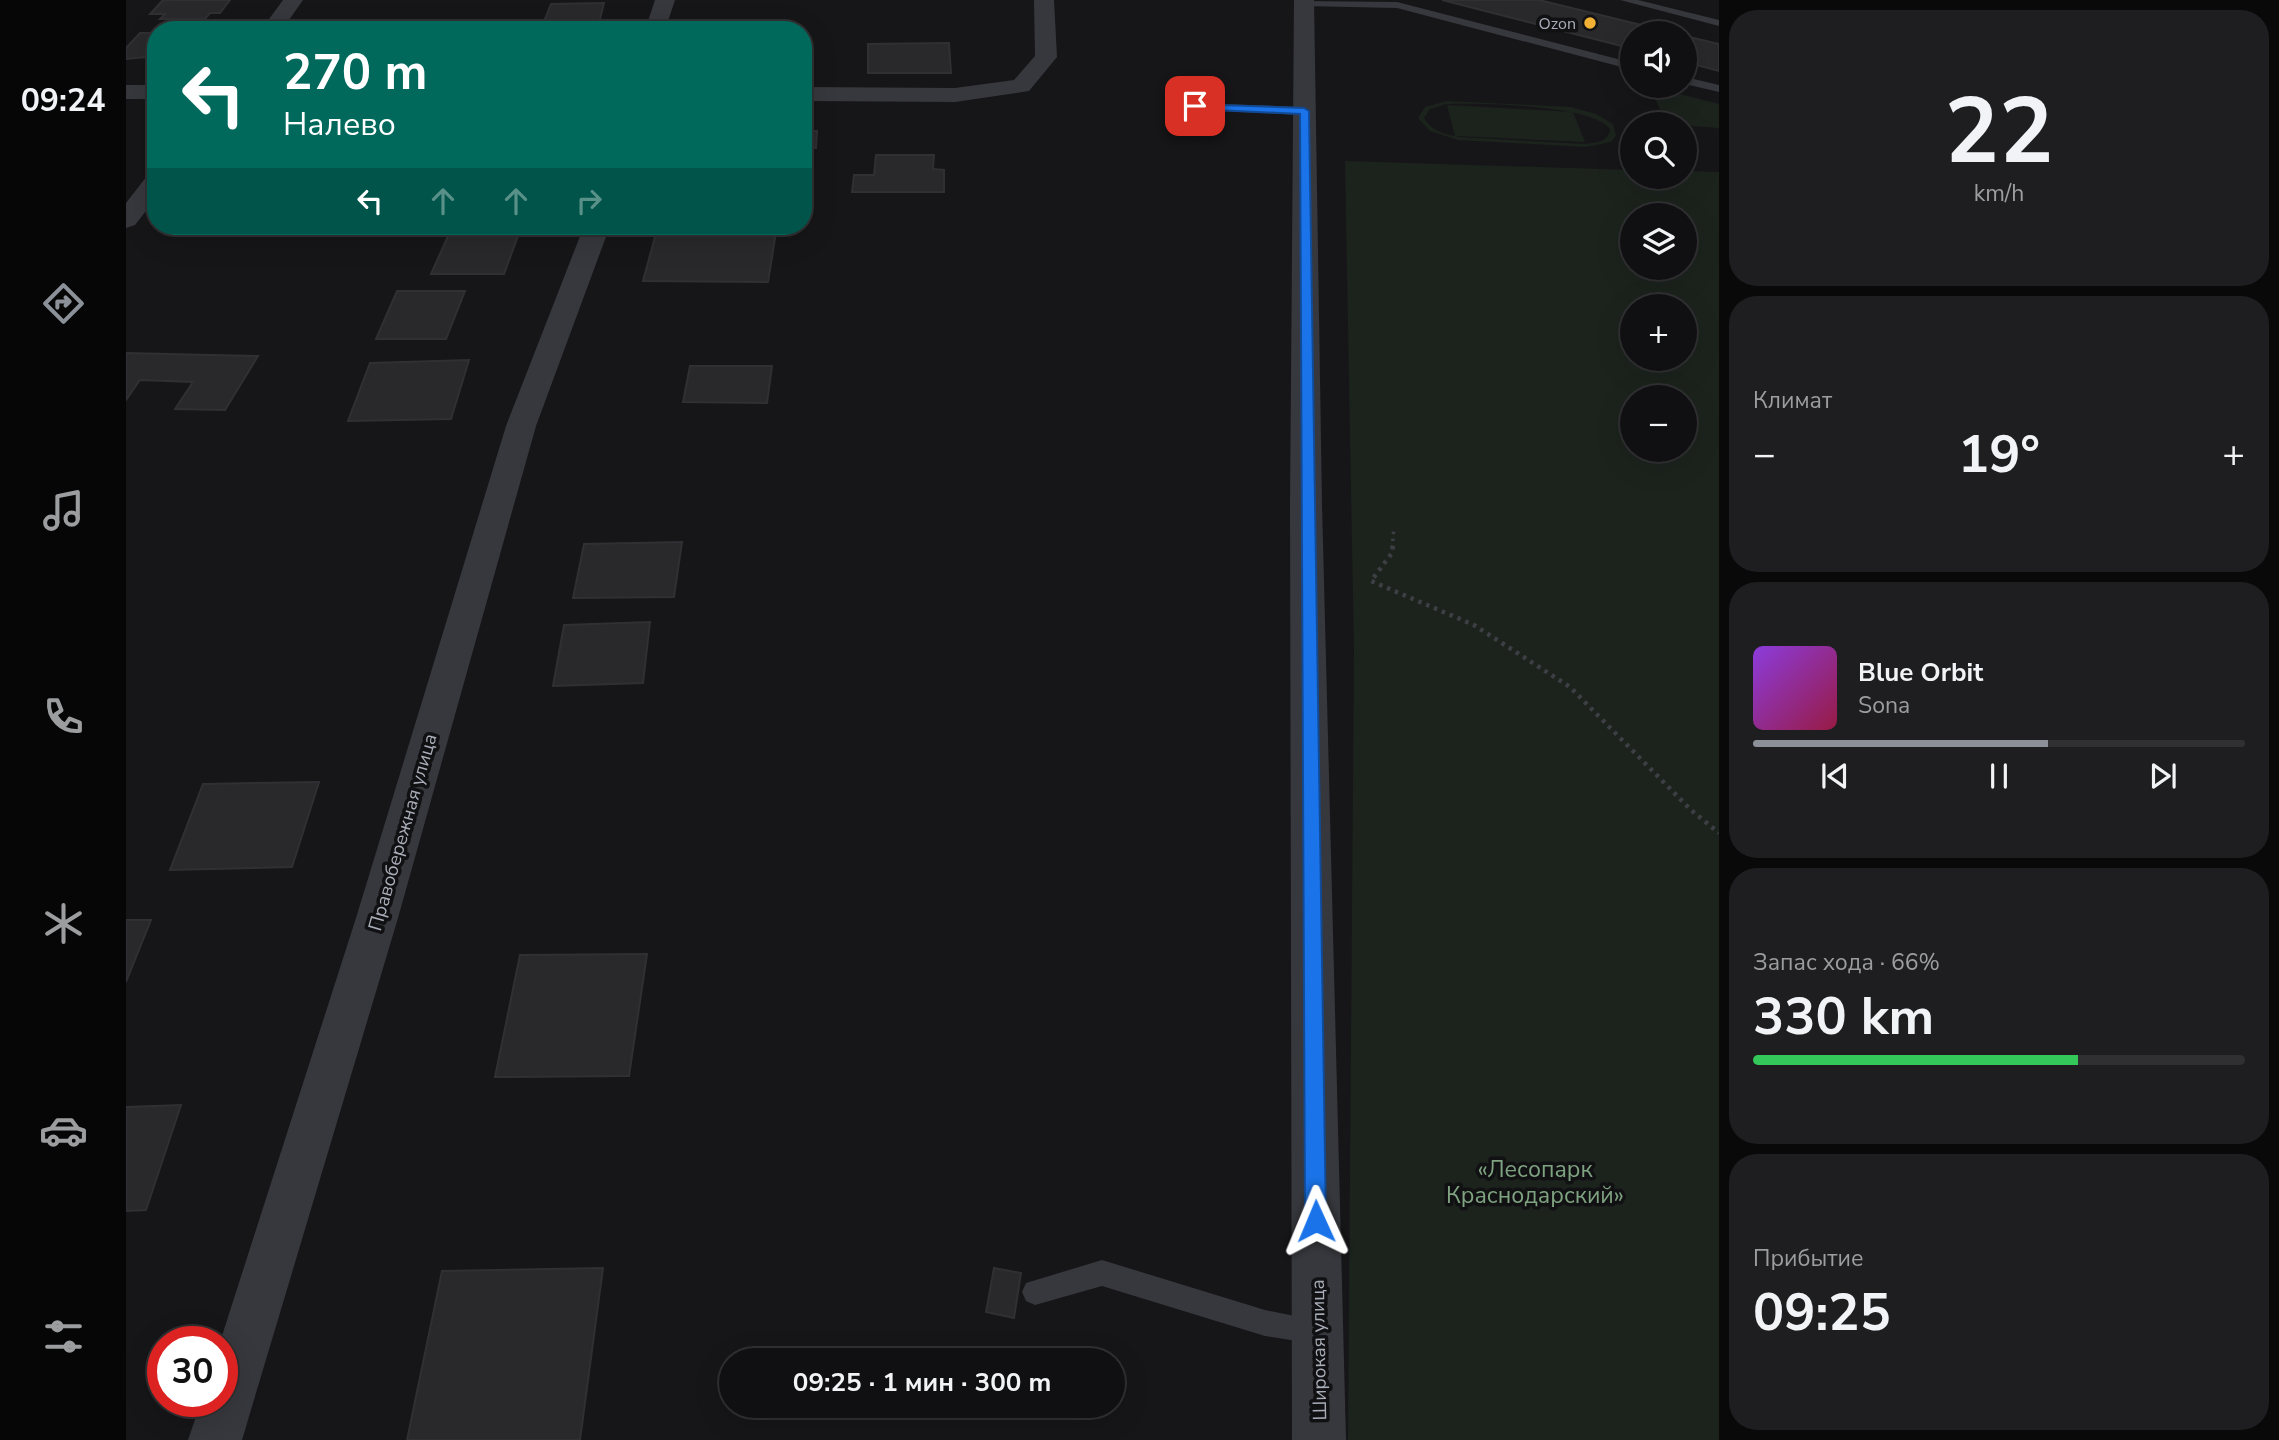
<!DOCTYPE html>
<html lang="ru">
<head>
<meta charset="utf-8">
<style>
	:root { --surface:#101012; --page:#1e1e20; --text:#f1f3f6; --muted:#9c9d9f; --line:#303032; --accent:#8c9099 }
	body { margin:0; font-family:"Nunito Sans",sans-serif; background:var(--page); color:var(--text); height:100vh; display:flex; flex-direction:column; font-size:26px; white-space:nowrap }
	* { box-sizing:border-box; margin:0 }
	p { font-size:23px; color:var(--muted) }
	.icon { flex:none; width:38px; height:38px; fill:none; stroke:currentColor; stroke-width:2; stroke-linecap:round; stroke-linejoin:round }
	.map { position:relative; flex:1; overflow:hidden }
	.side { display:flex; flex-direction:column; gap:10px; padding:10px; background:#09090a; width:560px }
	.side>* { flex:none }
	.top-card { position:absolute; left:21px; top:21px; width:665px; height:214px; border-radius:28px; box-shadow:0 7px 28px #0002,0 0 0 2px var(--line); background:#00695c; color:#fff; overflow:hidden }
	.fabs { position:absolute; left:1494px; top:21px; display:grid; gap:14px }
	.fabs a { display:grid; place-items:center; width:77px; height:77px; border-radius:50%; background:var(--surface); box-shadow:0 7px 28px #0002,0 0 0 2px var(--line); font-size:35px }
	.speed { position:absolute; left:21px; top:1326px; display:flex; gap:14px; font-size:35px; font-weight:700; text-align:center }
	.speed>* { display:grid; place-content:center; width:91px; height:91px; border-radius:50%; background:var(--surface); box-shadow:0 7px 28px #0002,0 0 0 2px var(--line); line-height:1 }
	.speed .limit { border:10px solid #d22; background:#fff; color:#111 }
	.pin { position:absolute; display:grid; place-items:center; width:60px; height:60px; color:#fff; margin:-30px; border-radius:14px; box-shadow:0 4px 10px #0006 }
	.me { position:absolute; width:77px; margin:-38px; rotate:359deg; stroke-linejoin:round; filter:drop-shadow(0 0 5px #0008) }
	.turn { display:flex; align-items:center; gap:24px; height:147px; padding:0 21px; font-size:32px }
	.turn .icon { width:91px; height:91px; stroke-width:2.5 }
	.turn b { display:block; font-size:49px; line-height:60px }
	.lanes { display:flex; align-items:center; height:66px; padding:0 21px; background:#0003; justify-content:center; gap:35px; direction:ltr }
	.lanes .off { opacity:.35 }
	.big { font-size:52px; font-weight:700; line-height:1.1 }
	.side .widget { flex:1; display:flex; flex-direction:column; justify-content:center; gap:10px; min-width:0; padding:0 24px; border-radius:28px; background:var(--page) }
	.side .dial { align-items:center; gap:0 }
	.dial b { font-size:91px; line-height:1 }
	.song { display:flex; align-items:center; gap:21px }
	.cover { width:84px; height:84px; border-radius:10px; background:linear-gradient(135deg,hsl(270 70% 55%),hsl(340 70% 35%)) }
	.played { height:7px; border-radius:4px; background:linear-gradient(90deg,var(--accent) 60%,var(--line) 60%) }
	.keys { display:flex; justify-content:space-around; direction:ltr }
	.heat { display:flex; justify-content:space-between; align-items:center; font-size:38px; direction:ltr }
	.charge { height:10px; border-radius:5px; background:linear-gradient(90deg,#34c759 66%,var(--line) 0) }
	.trip { position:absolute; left:593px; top:1348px; width:406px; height:70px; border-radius:35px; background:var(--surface); box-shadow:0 7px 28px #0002,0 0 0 2px var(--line); font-weight:700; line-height:70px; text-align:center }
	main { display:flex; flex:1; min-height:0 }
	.tabs { display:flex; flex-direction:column; width:126px; justify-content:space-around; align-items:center; background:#060607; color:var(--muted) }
	.tabs .icon { width:49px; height:49px }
	.tabs .selected { color:var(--accent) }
	.tabs b { font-size:32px; color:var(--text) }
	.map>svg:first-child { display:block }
	.green { fill:#1c231d; fill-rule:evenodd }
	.building { fill:#29292c; stroke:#303034; stroke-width:2 }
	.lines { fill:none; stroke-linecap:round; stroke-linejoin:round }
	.path-far1 { stroke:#3d3f44; stroke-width:3.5; stroke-dasharray:2.5 4.5; stroke-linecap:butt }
	.path { stroke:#3d3f44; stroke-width:4.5; stroke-dasharray:3.5 5; stroke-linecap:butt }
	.lane { fill:#37383d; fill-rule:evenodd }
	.street { fill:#37383d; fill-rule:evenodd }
	.route { fill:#1a73e8; stroke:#114b97; stroke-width:2 }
	.poi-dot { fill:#f2b134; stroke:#111113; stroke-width:2.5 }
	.labels { text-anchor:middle; stroke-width:7; stroke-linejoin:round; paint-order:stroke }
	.far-poi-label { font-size:16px; fill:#a8adb8; stroke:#111113; text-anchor:end }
	.street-label { font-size:19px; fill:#a8adb8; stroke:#111113 }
	.near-park-label { font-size:23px; fill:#7fa381; stroke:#111113 }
</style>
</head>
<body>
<main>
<nav class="tabs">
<b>09:24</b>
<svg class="icon selected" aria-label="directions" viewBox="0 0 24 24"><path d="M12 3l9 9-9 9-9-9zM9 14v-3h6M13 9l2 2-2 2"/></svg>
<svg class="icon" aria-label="music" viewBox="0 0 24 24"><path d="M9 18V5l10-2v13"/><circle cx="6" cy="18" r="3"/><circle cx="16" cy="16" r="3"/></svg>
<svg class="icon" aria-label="phone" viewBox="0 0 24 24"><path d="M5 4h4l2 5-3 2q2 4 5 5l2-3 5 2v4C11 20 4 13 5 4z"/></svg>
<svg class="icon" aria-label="climate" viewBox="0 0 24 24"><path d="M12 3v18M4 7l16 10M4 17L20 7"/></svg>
<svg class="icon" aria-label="car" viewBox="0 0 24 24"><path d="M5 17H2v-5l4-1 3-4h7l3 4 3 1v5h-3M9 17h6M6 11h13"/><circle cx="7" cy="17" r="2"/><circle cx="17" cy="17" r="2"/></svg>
<svg class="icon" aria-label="filters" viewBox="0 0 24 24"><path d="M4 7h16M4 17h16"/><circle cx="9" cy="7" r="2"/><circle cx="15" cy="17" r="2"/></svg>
</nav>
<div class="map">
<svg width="1593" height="1440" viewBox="0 0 1593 1440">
	<rect width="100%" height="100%" fill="#161618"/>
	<path class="green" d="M1523,86L1593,104V128L1541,124Z
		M1321,101L1445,107L1470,114L1487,124L1490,136L1485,142L1460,147L1332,140L1304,131L1292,118L1299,107ZM1321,104C1353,103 1466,104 1484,129C1483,142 1469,143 1458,144L1332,137L1330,136L1459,142L1447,112L1321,105L1329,136C1317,134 1305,130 1298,118L1304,109Z
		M1219,161L1507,170V177H1559V171L1593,172V1440H1222L1228,651ZM1559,215V268H1507V215ZM1559,306V359H1507V306ZM1559,397V450H1507V397Z"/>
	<path class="building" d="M37,0H104L94,13H84L79,19H34L39,14H24Z
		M1316,0H1413L1548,33H1507V49Z
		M478,3L473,23L417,24L425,4Z
		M14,33H30V56L0,59V48Z
		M1559,36L1593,44V71L1559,62Z
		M823,43L825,73H742V44Z
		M1042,109L1056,110L1054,118L1041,117Z
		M677,131H691L690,148H677Z
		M750,155H808L807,169L818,170V192H726L728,175H748Z
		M532,226H651L642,282L517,281Z
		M322,236H392L378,274H305Z
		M271,291H339L320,339H250Z
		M0,353L132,356L99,410L49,409L67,382L14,380L0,400Z
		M343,360L325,419L222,421L244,363Z
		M564,366H646L641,403L557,402Z
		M556,542L548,597L447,598L458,544Z
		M524,622L517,683L427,686L438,625Z
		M193,782L166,867L44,870L77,784Z
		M0,920H25L0,982Z
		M521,954L503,1076L369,1077L394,955Z
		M55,1105L20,1210L0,1211V1107Z
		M477,1268L454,1440H281L316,1271Z
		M868,1268L895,1273L888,1318L860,1312Z"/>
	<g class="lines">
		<path class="path-far1" d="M1266,548L1268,527"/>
		<path class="path" d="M1267,546L1266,553L1245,581L1348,625L1444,687L1565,810L1593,833"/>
		<path class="lane" d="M1494,0H1512L1593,20V26Z
			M1174,1L1271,2L1507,63V70L1271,8L1178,6L1173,3Z
			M1559,77L1593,85V92L1559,84Z
			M1065,103L1178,107L1184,111L1178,115L1069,110L1065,109Z
			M976,1260L1139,1310L1199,1322L1203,1331L1199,1340L1190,1344L1139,1336L976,1286L909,1305L900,1301L896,1292L900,1283Z"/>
		<path class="street" d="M157,0H177L156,30H135Z
			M529,0H549L539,30H519Z
			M908,0H928L931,57L903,91L829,102L677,101V87L829,88L888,80L909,56Z
			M1168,0H1188L1196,504L1220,1440H1166L1164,504Z
			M0,85H30V99H0Z
			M30,174V198L9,225L0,228V203L21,176Z
			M458,226H484L410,426L272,918L116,1440H62L75,1402H96V1342H94L230,918L380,426Z"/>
	</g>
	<path class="route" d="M1066,104L1178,108L1183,111L1200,1221L1197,1228L1190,1231L1182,1228L1179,1221L1174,114L1069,109Z"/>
	<circle class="poi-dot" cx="1464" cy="23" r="7"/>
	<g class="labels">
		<g class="far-poi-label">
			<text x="1450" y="29">Ozon</text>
		</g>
		<g class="street-label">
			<text transform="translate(276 832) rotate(-74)" y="7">Правобережная улица</text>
			<text transform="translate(1192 1350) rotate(-91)" y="7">Широкая улица</text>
		</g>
		<g class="near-park-label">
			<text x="1409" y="1177">«Лесопарк<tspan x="1409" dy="26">Краснодарский»</tspan></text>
		</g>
	</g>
</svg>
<div class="fabs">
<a><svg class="icon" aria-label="sound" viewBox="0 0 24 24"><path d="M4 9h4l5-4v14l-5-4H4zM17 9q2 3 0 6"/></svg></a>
<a><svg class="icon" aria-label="search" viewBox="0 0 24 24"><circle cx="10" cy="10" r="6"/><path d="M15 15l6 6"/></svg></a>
<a><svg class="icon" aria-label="layers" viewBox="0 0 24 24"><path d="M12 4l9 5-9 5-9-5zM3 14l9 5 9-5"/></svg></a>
<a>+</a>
<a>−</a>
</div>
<div class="speed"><div class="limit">30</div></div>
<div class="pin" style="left:1069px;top:106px;background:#d93025"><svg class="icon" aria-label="arrive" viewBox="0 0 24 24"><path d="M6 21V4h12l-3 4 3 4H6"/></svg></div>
<svg class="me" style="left:1190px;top:1221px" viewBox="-20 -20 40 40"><path d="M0-17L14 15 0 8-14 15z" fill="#1a73e8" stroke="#fff" stroke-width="4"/></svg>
<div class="trip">09:25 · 1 мин · 300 m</div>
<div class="top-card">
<div class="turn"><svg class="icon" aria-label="left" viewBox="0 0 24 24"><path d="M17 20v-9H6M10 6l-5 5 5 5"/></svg><div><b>270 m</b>Налево</div></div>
<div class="lanes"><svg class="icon" aria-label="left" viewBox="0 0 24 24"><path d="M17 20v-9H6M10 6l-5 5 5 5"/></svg><svg class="icon off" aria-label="ahead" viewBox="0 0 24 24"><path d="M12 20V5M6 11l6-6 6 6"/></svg><svg class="icon off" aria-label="ahead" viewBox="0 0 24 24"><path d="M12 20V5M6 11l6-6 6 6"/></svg><svg class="icon off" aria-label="right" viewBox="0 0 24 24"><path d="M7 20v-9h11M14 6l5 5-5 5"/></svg></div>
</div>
</div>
<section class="side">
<div class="widget dial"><b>22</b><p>km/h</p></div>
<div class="widget"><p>Климат</p>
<div class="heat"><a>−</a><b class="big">19°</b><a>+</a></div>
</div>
<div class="widget">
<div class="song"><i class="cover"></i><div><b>Blue Orbit</b><p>Sona</p></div></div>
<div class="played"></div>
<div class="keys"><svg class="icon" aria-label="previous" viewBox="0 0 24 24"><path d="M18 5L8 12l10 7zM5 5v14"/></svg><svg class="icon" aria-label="pause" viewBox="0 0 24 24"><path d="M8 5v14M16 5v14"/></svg><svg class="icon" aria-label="next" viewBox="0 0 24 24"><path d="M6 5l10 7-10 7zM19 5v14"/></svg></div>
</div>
<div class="widget"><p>Запас хода · 66%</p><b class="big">330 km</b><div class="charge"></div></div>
<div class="widget"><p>Прибытие</p><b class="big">09:25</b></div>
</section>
</main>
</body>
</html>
